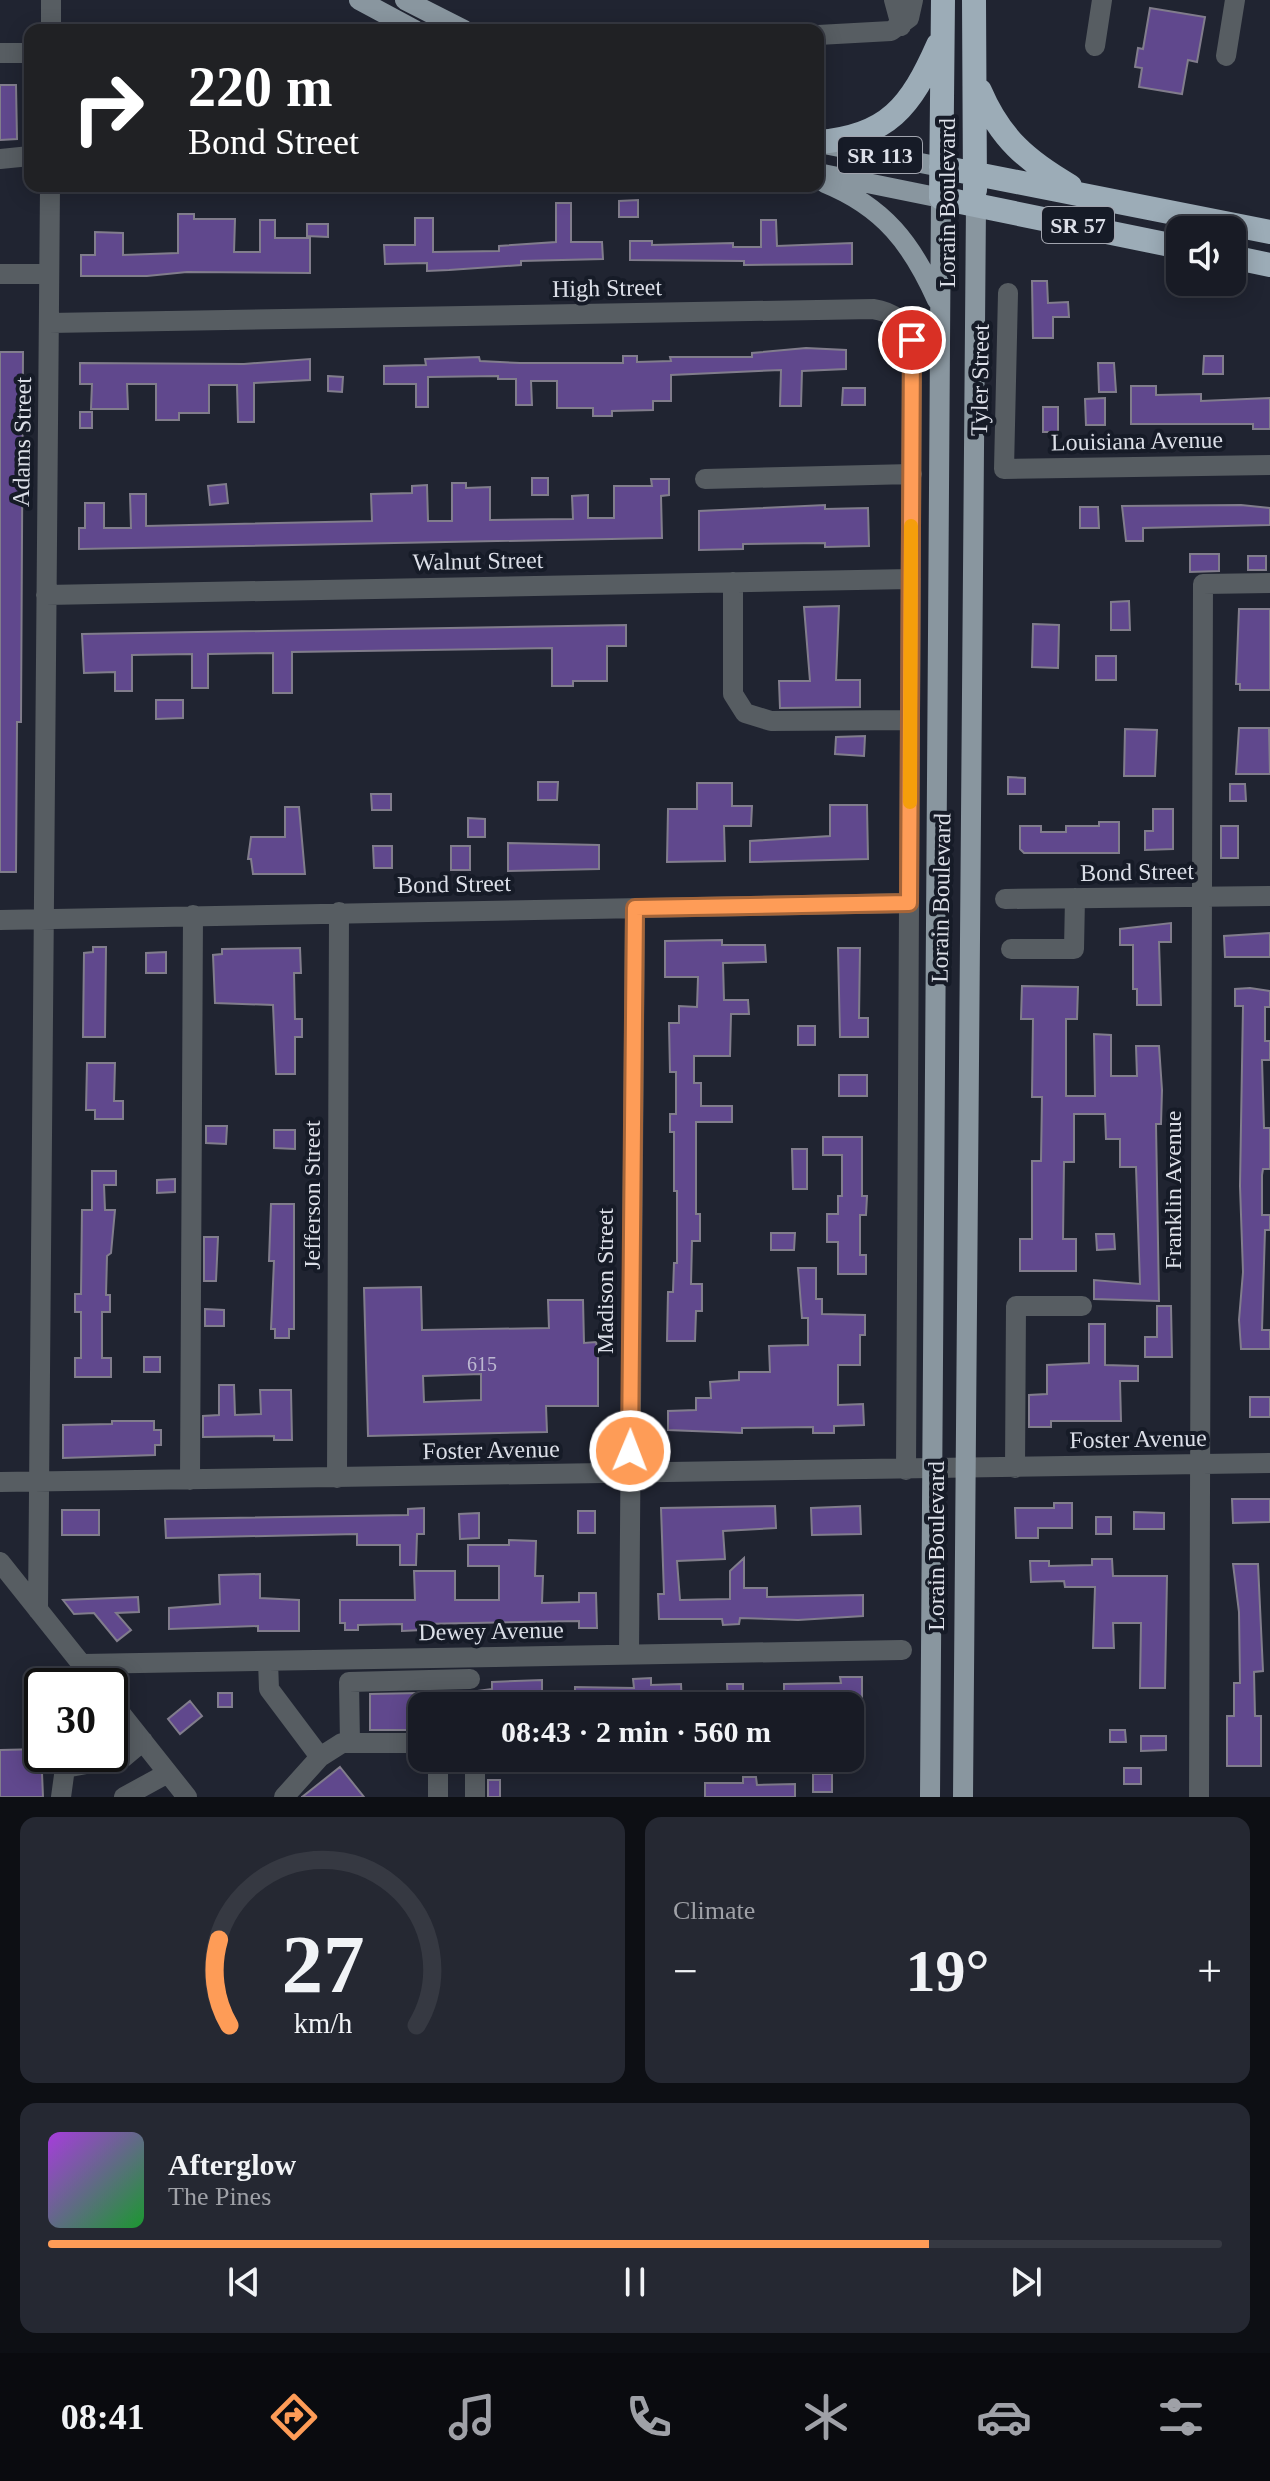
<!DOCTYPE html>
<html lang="en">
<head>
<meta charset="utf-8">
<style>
	:root { --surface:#181b25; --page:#252832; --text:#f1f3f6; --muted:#9fa1a7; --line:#363942; --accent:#fe9c57 }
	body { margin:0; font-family:Georgia,serif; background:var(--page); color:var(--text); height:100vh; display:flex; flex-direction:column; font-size:30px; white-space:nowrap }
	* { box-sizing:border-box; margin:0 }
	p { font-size:26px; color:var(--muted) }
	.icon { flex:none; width:44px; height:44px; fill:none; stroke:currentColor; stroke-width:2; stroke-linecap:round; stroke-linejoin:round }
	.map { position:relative; height:1797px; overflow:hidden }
	.drawer { display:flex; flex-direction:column; gap:20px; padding:20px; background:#0d0f14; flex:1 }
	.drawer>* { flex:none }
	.guide { position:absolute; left:24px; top:24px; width:800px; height:168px; border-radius:16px; box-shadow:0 4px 20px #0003,0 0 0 2px var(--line); background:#202124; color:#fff; overflow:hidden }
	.controls { position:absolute; left:1166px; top:216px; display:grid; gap:16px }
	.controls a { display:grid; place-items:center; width:80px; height:80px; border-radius:16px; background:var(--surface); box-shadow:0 4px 20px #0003,0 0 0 2px var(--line); font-size:40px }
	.speed { position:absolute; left:24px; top:1668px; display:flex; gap:16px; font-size:40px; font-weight:700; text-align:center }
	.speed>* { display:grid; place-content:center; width:104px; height:104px; border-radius:50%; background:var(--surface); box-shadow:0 4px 20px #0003,0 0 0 2px var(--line); line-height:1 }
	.speed .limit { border:4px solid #111; border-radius:12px; background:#fff; color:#111 }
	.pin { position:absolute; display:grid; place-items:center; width:68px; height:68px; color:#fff; margin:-34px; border:4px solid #fff; border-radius:50%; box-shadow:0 2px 8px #0007 }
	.me { position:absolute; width:88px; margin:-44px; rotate:1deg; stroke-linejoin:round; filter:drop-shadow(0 0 6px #0008) }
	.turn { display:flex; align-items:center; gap:28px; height:168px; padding:0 32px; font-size:36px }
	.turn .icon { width:104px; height:104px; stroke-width:2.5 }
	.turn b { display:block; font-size:56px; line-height:68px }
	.big { font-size:60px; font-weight:600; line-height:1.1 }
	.drawer .card { flex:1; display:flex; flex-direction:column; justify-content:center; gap:12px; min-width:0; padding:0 28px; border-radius:16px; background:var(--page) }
	.drawer .dial { align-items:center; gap:0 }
	.dial svg { height:208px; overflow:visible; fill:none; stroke:var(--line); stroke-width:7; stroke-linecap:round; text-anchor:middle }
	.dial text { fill:var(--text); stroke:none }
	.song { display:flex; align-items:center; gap:24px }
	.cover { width:96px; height:96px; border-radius:12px; background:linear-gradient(135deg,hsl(280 70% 55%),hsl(130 70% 35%)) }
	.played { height:8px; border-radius:4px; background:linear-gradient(90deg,var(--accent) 75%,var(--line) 75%) }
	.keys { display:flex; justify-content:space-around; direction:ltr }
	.heat { display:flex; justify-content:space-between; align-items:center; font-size:44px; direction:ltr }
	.drawer .tiles { flex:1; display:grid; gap:20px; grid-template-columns:1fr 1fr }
	.card:last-child { grid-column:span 2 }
	.trip { position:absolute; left:408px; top:1692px; width:456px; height:80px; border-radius:16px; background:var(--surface); box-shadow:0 4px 20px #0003,0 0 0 2px var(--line); font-weight:600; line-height:80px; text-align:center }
	.tab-bar { display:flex; height:128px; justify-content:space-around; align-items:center; background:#0a0b0f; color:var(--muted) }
	.tab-bar .icon { width:56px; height:56px }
	.tab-bar .active { color:var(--accent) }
	.tab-bar b { font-size:36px; color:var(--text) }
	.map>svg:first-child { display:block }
	.building { fill:#60488d; stroke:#817d8c; stroke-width:2; fill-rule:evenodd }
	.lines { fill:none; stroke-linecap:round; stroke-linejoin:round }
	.minor { stroke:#575d62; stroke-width:20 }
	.major { stroke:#89969f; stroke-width:20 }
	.highway { stroke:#9cacb7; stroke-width:24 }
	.route-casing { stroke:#a56539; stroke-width:20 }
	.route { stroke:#fe9c57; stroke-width:14 }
	.slow { stroke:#f59e0b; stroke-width:14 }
	.labels { text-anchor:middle; stroke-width:8; stroke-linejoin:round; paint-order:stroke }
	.number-label { font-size:20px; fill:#bdb9d1 }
	.shield { fill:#161b27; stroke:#a1a4ae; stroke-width:2 }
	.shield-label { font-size:22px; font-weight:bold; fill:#dcdfe8 }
	.street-label { font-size:24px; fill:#dcdfe8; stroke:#161b27 }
</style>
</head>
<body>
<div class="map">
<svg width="1270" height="1797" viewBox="0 0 1270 1797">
	<rect width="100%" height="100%" fill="#202431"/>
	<path class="building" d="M1150,8L1205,17L1197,62L1188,60L1182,94L1139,87L1142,68L1135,67L1138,48L1143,49Z
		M0,85H16L17,139L0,140Z
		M638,200V217H619V201Z
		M556,203H571V242H602L603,259L521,261V265L449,270L427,271V263L385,264L384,245H415V218H433V252L499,251V246L556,242Z
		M178,214H194V219H235L234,252H260V220H275V238H310V273L187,272L147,276H81V255H95V232L123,233V255L178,253Z
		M761,220H776L777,246L852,243V264L744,265V261L630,260V241H652V245L733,243V247H761Z
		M307,224H328V237L307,236Z
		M1032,281H1047L1048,303L1068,302L1069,317H1053V338H1033Z
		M806,348L846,350V369L802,371L801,406H780L781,370L671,375V401H653V410L612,411V416H593V408H557V381H531L532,405H516V379H498V376L428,377V407H416V384H384V366L426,365L425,359L479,357L480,361L520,363H623V356H637V362L671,361L670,357H752V353Z
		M0,352H23L21,722H17L16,872H0Z
		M1204,356H1223V374H1203Z
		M310,359V380L254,383V422H238L237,385H209V413H179V420H156V384H127L128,409H91L92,384H80V363L244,364Z
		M1098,363H1114L1116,392H1099Z
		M328,376L343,377L342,392L328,391Z
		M1131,386H1156V395L1201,394V401L1270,398V429H1253V424H1131Z
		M843,388H865V405H842Z
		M1105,398V425H1086L1085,399Z
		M1043,407H1058V432H1043Z
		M80,412H92V428H80Z
		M532,478H548V495H532Z
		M651,479H669V495L661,496L662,538L79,549V528H85V503H104V528H131L130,494H146V526L372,521L371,494L412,493V486L427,485L428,521H452V483H466V488L490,487V520L573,519L572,496L588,495V518H614V486H652Z
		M226,484L228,503L210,505L208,486Z
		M825,505V509L868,508L869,546L825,547V543L743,544V549L699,550V511Z
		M1241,505L1270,508V525L1143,528V541H1126L1122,506Z
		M1080,507H1098L1099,528H1080Z
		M1190,554H1219V571L1190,572Z
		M1248,556H1266V570H1248Z
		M1129,601L1130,630H1111V602Z
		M839,606L836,680H860V707L780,708L779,681H810L804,607Z
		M1239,609H1270V690H1240V684H1236Z
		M1033,624L1059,625L1058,668L1032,667Z
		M626,625V646H607V681H573V686H552V648L292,652V693H273V653L208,654V688H192V654L132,655V691H115V672L84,673L82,634Z
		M1096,656H1116V680H1096Z
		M156,700H183V718L156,719Z
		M1239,728H1269L1270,774H1236Z
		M1125,729L1157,730L1155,776H1124Z
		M865,736L864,756L835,754L836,737Z
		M1008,777L1025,778V794H1008Z
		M538,782H558L557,800H538Z
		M697,783H732V806H752L751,826H724L725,861L667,862L668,809H697Z
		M1230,784H1245L1246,801H1230Z
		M371,794H391V810H372Z
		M830,805H867L868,859L750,862V841L830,836Z
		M285,807H299L305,874H253L251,859H248L251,837H285Z
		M1153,809H1173V849L1145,850V831H1153Z
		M468,818L485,819V837H468Z
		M1099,822H1119V853H1024L1020,849V826H1041V832H1066V826H1099Z
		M1221,826H1238V858H1221Z
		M508,843L599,845V869L508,871Z
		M373,846H392V868H374Z
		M451,846H470V870H451Z
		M1171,923V942H1159L1161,1005H1137V989H1133V945H1120V929Z
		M1270,933V957H1225L1224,936Z
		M722,940V945H765L766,962L723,963L724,1000H748L749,1014H731L730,1056H694V1083H701V1106H732V1122H696V1214H700V1241H692L691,1284H702V1311H696L695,1341H667L668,1292H673L674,1263H677V1191H674V1132H670V1114H676V1072H670L669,1023H679V1006L697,1007L698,977H665V941Z
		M93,947H106L105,1037H83L84,953L93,952Z
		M300,948L301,973H294L295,1019H302V1037H295V1074H276L273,1005L215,1003L213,955L222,954V949Z
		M838,948H860L859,1018H868V1037H840Z
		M166,952V973H146V953Z
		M1022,986L1078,987L1077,1019H1066V1096H1095L1094,1034L1111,1035V1076H1137L1136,1046H1159L1162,1090L1161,1124H1156L1159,1301L1094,1299V1280L1140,1284L1136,1167H1120V1139H1106L1105,1114H1074V1162H1064L1063,1239H1076V1271H1020V1239H1032V1161H1041L1042,1097H1032L1033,1019H1021Z
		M1250,988L1270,991V1007H1265V1041H1270V1060H1262L1264,1128H1270V1169H1263L1262,1175V1215H1270V1230H1265L1262,1330H1270V1349H1241L1239,1320L1243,1272L1240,1186L1243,1006H1235V989Z
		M798,1026H815V1045H798Z
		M87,1063H115L114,1101H123V1119H95V1110H86Z
		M839,1075H867V1096H839Z
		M206,1126H227L226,1144L206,1143Z
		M274,1130H295V1149L274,1148Z
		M823,1137H862V1196H867L866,1215H860V1255H866V1274H838V1242H827V1214H838V1196H842V1155H823Z
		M792,1149H807V1189H793Z
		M92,1171H116V1185H104L105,1210H115L111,1253L107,1256L106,1295H110V1312H102V1358H111V1377H75V1358H81V1312H75V1294H81L82,1210H92Z
		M175,1179V1192L157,1193V1180Z
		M271,1204H294V1329H289V1338H275V1329H271L274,1261H269Z
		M771,1233H795L794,1250H771Z
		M1096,1234H1114L1115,1249L1097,1250Z
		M204,1237H218L216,1281H204Z
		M798,1268H816V1299H822V1314L865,1315V1335H860V1365H838V1405L863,1404L864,1425L834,1426V1433H813V1427L742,1428V1433L668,1430V1411L696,1410V1398H711L710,1382L739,1380V1372H770L769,1346L808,1345V1318H802Z
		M421,1287L422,1330L549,1328L548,1300H583L584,1343L596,1342L598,1353V1406H546L547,1432L368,1436L364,1288ZM481,1374V1400L424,1402L423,1376Z
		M1157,1306H1171L1172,1357H1145V1337H1157Z
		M205,1309L224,1310V1326H205Z
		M1089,1324H1105V1365L1138,1366V1381H1120L1121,1421H1051V1427H1029V1395L1047,1394V1365L1089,1363Z
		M144,1357H160V1372H144Z
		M219,1385H234L235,1415L261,1414L260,1390H291L292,1440H274V1436L203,1437V1416L219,1415Z
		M1250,1397H1270V1417H1250Z
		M112,1421H154V1430H161V1445H155V1455L63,1458V1425L112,1424Z
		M1232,1499H1270V1522L1233,1523Z
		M1054,1503H1072V1528H1038V1538H1016L1015,1508H1054Z
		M775,1506L776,1528L723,1531L725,1559L677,1561L680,1600L730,1599V1571L744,1558V1588H767V1597L863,1595V1616L798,1620L740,1618L739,1624L723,1625L722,1619H659L658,1594H664L661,1508Z
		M860,1506L861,1534L812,1535L811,1508Z
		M424,1508V1534H417L416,1565H400V1545H357V1534L166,1538L165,1519L408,1515V1509Z
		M62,1510H99V1535H62Z
		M578,1511H595V1533H578Z
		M1134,1512L1164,1513V1529H1134Z
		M479,1513V1538L460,1539L459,1514Z
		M1096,1517H1111V1534H1096Z
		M509,1540L536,1541L535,1576H543L542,1603L579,1602V1593H596L597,1628H579V1621L421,1624L422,1630L402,1631V1624L358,1625V1630H345V1623H340V1600H415L414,1571H455V1600H499V1566H468V1545H509Z
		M1092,1559H1112L1113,1576H1167L1165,1688H1140L1141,1623H1113L1114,1648H1093L1095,1587H1065L1064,1581L1031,1582L1030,1561H1049V1566L1092,1565Z
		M1233,1564H1258L1263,1671L1254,1672L1255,1716H1261V1766H1227V1716H1234V1683H1240L1239,1612Z
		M260,1574V1598L299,1600V1631H258V1626L169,1629V1608L220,1604L219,1575Z
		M138,1597L139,1612L116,1613L131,1630L117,1641L94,1613L74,1614L63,1600Z
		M840,1677H862V1706L784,1705V1684L841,1683Z
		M651,1678V1685L681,1684L682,1706H575V1687L634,1688L633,1679Z
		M542,1680V1706H422V1730H370V1694L470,1692L492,1689V1682Z
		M727,1684H743V1703H728Z
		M218,1693H232V1707H218Z
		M42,1694V1711L34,1717L26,1707Z
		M190,1701L202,1716L180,1734L168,1719Z
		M1110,1730H1125L1126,1742H1110Z
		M1141,1736H1166V1750L1141,1751Z
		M41,1749L43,1797H0V1750Z
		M340,1767L364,1797H301H302Z
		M1124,1768H1141V1784H1124Z
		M813,1774H832V1792H813Z
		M743,1777H756L757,1785L795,1784V1797H705V1783H743Z
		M488,1780H500V1797H488Z"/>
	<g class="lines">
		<path class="minor" d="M894,0L901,26
			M51,30V0
			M818,35L891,31L909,18L913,0
			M1095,46L1102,0
			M0,53H30
			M1226,56L1235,0
			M0,159L30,156
			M0,274H49
			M1008,293L1004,469L1270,465
			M49,323L873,309C893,312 904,321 912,340L906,1470
			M705,479L912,474
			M733,582V694L745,713L771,721L910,720
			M46,595L911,579
			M1005,899L1270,896
			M0,920L909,903
			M1011,949H1074L1075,898
			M1015,1468L1016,1306H1082
			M337,1478L339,912
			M190,1480L193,915
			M0,1482L1270,1463
			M0,1562L99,1686
			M38,1610L50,186
			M629,1654L635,908
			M268,1661L269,1689L320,1757
			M82,1664L902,1650
			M110,1700L187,1797
			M350,1743L349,1682L470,1679
			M438,1758V1797
			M61,1797L65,1768L124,1757L143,1741
			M124,1797L168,1773
			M284,1797L320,1757L342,1743H422
			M475,1797V1758
			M1199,1797L1203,584L1270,583"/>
		<path class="major" d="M359,0L415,30
			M405,0L464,30
			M824,144L941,167
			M818,173L941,198L930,1797
			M825,183C884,207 912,244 937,300
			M963,1797L976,204"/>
		<path class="highway" d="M943,0L941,198L1180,247
			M974,0L975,190
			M980,91C1000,138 1027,161 1070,186
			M818,142C888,137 911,106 938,45
			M941,167L1270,232
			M1232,257L1270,265"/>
	</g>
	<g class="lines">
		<g class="route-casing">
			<path id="route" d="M630,1451L635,908L909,903L912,340"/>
		</g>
		<use href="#route" class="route"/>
		<path class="slow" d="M910,802L911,526"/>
	</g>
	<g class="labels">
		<g class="number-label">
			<text x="482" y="1371">615</text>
		</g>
		<g class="shield">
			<rect x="838" y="137" width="84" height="36" rx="6"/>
			<rect x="1042" y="207" width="72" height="36" rx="6"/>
		</g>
		<g class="shield-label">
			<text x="880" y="163">SR 113</text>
			<text x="1078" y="233">SR 57</text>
		</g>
		<g class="street-label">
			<text transform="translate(947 203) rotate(-90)" y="8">Lorain Boulevard</text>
			<text transform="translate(607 288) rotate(-1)" y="8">High Street</text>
			<text transform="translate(980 380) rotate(-89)" y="8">Tyler Street</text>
			<text transform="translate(1137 441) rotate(-1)" y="8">Louisiana Avenue</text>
			<text transform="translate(22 442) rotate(-89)" y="8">Adams Street</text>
			<text transform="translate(478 561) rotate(-1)" y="8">Walnut Street</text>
			<text transform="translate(1137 872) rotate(-1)" y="8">Bond Street</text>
			<text transform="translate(454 884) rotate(-1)" y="8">Bond Street</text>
			<text transform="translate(941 898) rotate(-89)" y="8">Lorain Boulevard</text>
			<text transform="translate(1173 1190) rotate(-90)" y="8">Franklin Avenue</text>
			<text transform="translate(312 1195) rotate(-90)" y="8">Jefferson Street</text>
			<text transform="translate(605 1281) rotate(-90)" y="8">Madison Street</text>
			<text transform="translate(1138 1439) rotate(-1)" y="8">Foster Avenue</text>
			<text transform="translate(491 1450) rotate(-1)" y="8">Foster Avenue</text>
			<text transform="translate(936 1546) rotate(-90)" y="8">Lorain Boulevard</text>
			<text transform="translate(491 1631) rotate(-1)" y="8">Dewey Avenue</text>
		</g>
	</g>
</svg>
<div class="controls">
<a><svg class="icon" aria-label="sound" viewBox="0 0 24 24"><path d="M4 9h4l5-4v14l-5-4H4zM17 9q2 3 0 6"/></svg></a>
</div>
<div class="speed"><div class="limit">30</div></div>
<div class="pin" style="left:912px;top:340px;background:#d93025"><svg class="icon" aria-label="arrive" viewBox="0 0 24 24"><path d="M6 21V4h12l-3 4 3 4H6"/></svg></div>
<svg class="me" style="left:630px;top:1451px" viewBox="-20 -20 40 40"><circle r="17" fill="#fe9c57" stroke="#fff" stroke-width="3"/><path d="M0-11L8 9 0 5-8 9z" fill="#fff"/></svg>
<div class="trip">08:43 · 2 min · 560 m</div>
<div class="guide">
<div class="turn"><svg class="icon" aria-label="right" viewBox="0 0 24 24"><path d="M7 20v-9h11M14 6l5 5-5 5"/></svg><div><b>220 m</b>Bond Street</div></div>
</div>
</div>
<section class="drawer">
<div class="tiles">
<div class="card dial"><svg viewBox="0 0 100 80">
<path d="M14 69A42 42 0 1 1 86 69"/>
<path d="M14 69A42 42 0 0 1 10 36" stroke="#fe9c57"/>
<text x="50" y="56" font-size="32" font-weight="700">27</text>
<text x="50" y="72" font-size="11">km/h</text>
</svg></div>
<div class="card"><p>Climate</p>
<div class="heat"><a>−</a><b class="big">19°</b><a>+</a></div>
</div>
<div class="card">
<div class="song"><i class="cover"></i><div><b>Afterglow</b><p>The Pines</p></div></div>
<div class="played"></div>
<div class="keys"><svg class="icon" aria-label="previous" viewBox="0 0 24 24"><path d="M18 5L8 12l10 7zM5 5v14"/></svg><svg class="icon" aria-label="pause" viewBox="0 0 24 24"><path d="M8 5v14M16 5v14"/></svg><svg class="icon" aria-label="next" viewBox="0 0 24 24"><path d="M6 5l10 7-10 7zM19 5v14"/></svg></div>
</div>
</div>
</section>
<nav class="tab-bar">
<b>08:41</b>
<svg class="icon active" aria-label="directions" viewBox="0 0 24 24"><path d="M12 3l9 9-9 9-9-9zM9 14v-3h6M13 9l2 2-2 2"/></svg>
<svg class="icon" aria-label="music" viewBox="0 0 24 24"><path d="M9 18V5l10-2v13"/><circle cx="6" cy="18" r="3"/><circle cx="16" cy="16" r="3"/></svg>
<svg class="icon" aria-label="phone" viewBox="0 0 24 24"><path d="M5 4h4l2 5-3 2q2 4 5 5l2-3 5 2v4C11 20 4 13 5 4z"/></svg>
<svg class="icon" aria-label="climate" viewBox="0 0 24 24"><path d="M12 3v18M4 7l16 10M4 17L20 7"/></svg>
<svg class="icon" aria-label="car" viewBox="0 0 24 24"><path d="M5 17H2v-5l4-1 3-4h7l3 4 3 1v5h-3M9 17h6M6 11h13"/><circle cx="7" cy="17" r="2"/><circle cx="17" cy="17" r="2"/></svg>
<svg class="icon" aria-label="filters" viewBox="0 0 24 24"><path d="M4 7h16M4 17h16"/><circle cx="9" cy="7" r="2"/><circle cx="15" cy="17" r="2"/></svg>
</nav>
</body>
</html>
